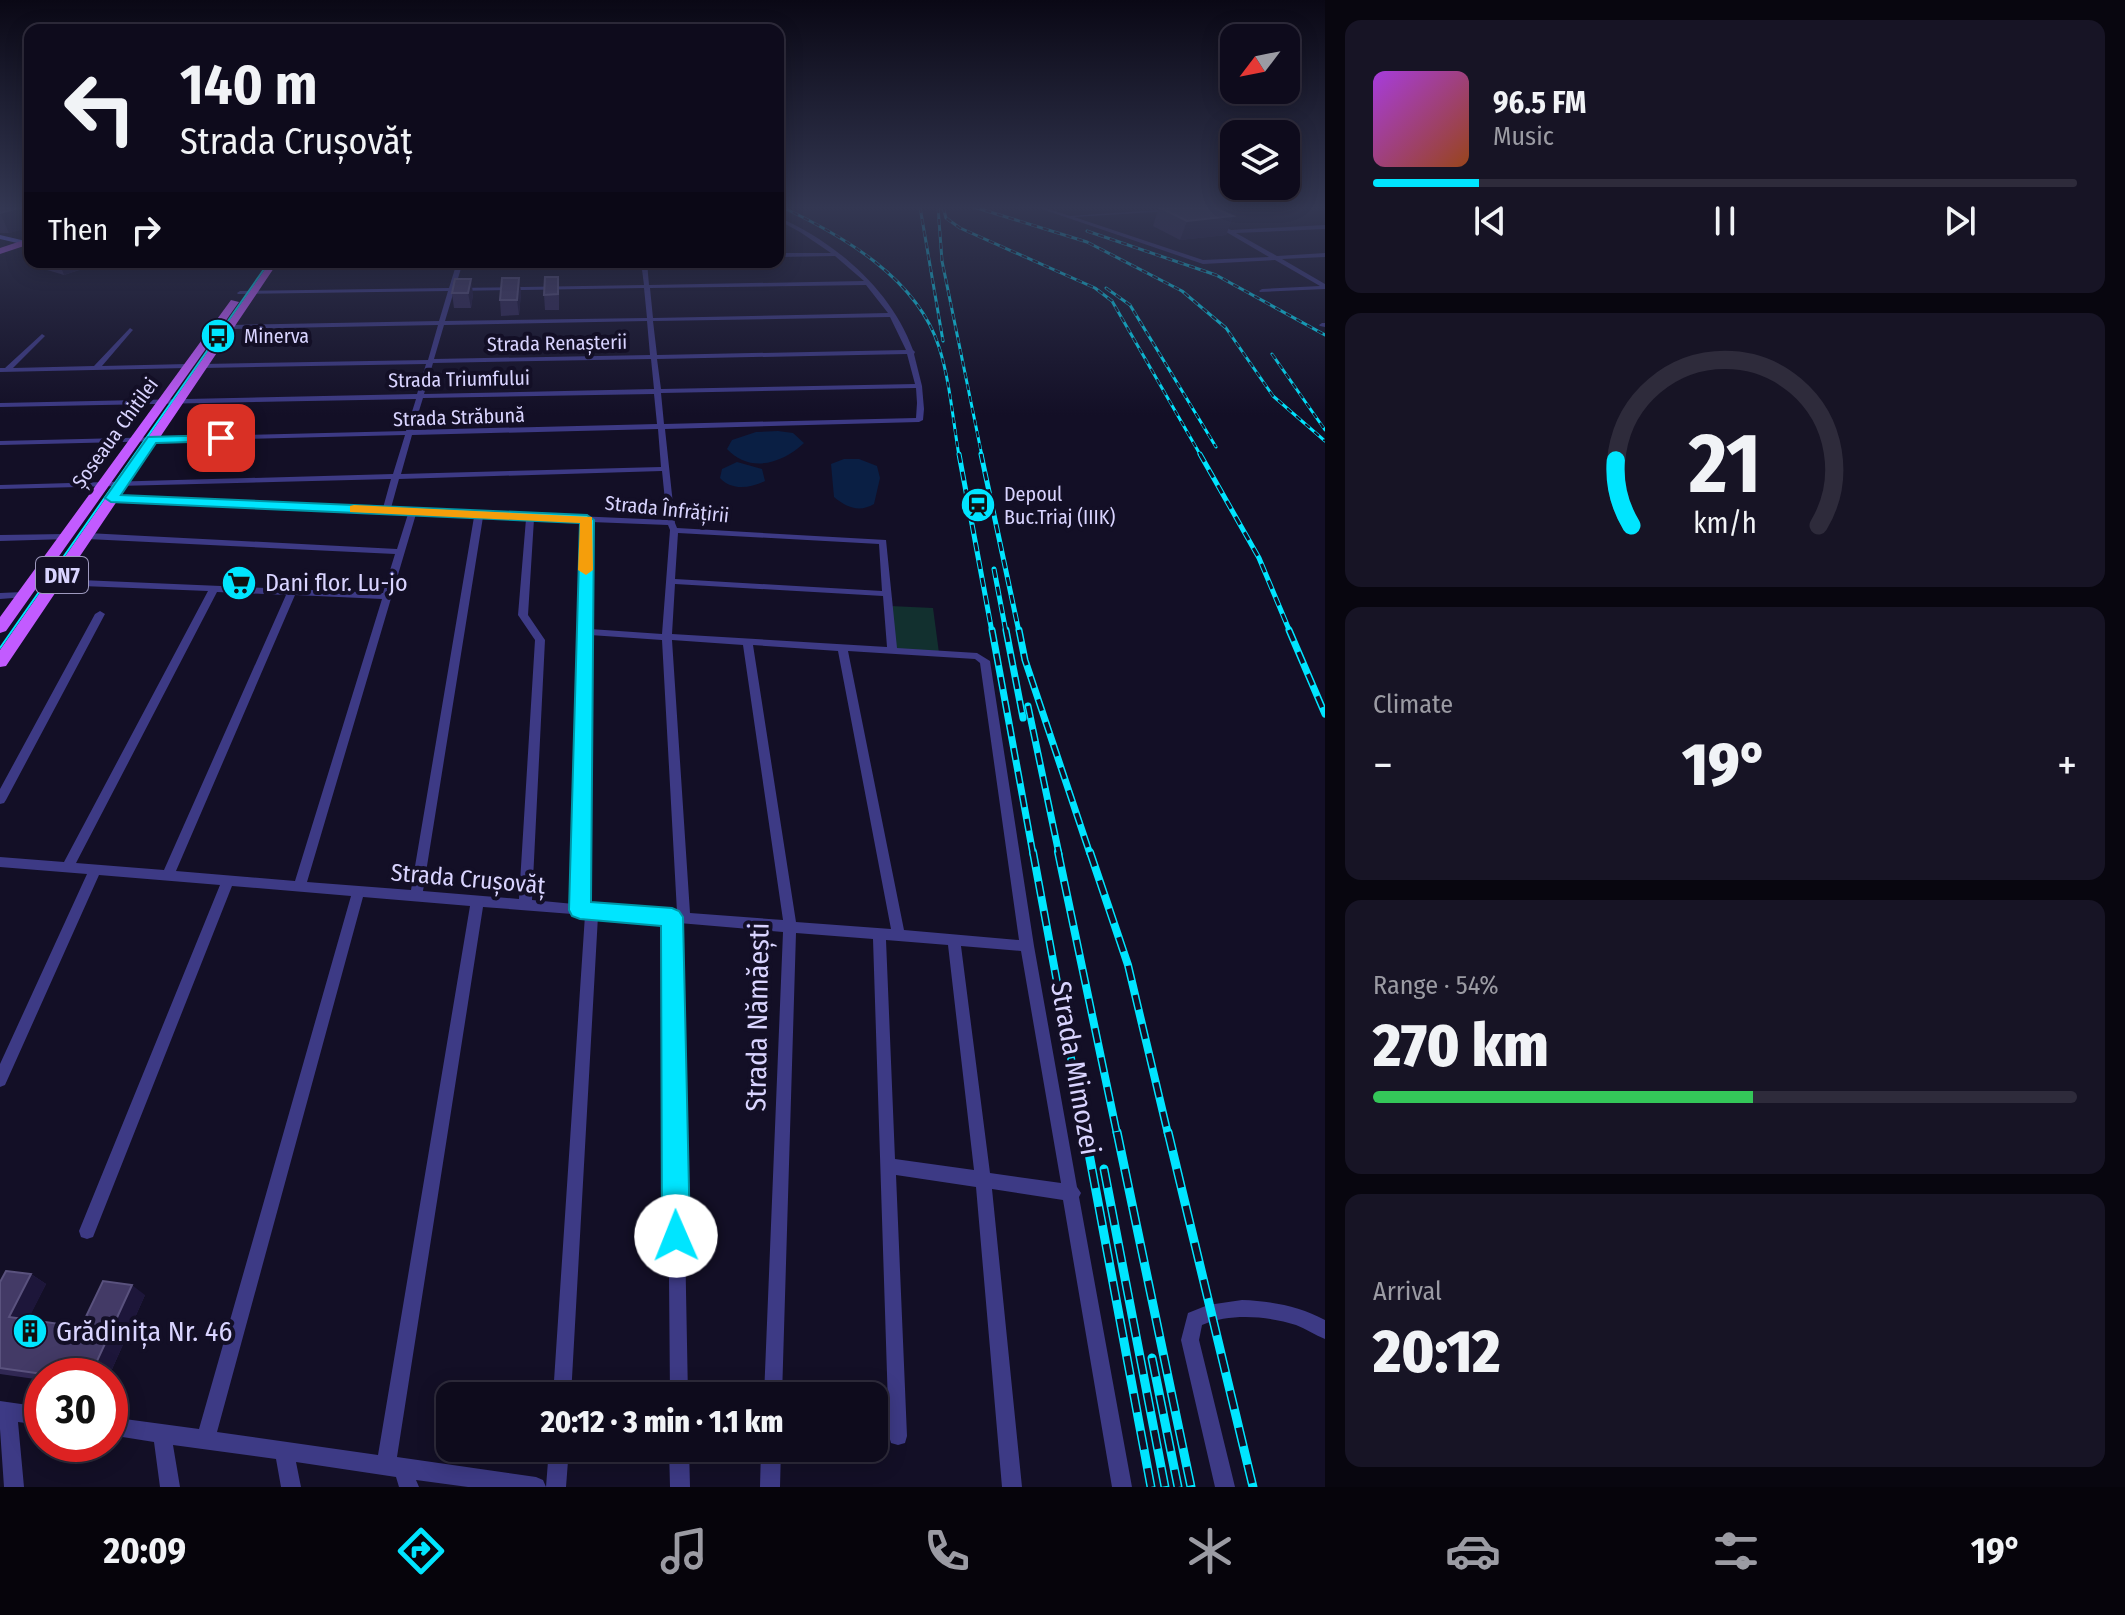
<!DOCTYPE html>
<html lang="en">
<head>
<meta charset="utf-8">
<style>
	:root { --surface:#0e0b1c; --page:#171425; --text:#f1f3f6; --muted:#9b9ba3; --line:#2e2b3b; --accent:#00e5ff }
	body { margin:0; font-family:"Fira Sans Condensed",sans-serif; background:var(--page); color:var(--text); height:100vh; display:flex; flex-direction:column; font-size:30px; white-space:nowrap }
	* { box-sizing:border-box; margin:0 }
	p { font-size:26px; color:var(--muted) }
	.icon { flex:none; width:44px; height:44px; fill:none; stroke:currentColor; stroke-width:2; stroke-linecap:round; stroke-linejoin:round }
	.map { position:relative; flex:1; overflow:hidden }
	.side { display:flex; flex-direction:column; gap:20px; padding:20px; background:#08060f; width:800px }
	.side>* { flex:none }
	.hud { position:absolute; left:24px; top:24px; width:760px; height:244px; border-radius:16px; box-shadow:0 4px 20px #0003,0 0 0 2px var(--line); background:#0e0b1c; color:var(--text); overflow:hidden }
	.needle { width:52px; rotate:238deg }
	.controls { position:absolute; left:1220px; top:24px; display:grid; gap:16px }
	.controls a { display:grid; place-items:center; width:80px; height:80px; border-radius:16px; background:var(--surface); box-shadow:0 4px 20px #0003,0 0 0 2px var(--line); font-size:40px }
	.speed { position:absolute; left:24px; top:1358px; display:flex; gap:16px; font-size:40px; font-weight:700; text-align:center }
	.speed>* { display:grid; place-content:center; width:104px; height:104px; border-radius:50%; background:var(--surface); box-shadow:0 4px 20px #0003,0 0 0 2px var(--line); line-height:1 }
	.speed .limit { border:12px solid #d22; background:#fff; color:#111 }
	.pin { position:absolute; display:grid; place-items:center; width:68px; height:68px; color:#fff; margin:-34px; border-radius:16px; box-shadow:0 4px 12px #0006 }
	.me { position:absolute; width:88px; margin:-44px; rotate:359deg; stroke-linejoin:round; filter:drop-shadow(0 0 6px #0008) }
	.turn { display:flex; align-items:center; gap:28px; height:168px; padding:0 24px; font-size:36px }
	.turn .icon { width:104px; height:104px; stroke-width:2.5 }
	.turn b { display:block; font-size:56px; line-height:68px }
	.then { display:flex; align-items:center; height:76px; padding:0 24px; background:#0003; gap:16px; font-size:30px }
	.big { font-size:60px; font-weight:800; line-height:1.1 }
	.side .tile { flex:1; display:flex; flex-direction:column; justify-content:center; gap:12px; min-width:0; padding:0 28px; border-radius:16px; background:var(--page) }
	.side .dial { align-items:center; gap:0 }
	.dial svg { height:208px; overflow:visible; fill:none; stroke:var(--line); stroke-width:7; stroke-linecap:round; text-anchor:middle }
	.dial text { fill:var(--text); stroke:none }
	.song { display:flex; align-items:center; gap:24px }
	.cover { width:96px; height:96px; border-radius:12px; background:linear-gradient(135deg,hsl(280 70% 55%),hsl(20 70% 35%)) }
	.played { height:8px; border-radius:4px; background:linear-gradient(90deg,var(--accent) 15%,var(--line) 15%) }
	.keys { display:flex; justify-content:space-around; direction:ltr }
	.heat { display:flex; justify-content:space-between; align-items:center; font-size:44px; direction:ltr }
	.charge { height:12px; border-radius:6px; background:linear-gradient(90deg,#34c759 54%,var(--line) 0) }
	.trip { position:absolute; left:436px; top:1382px; width:452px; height:80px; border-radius:16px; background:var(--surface); box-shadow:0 4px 20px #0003,0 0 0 2px var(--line); font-weight:800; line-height:80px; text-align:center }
	.tabs { display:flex; height:128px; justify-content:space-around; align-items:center; background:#06040b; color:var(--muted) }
	.tabs .icon { width:56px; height:56px }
	.tabs .on { color:var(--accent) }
	.tabs b { font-size:36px; color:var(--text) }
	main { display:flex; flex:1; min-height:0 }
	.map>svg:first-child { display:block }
	.green { fill:#12302f }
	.water { fill:#0a1f44 }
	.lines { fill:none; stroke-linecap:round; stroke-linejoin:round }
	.street { fill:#3d3a85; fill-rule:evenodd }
	.secondary { fill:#6f6bff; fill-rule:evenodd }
	.primary { fill:#c25bff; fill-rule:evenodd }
	.tram { stroke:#00e5ff; stroke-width:2 }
	.rail-far4-casing { stroke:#00e5ff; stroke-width:3 }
	.rail-far3-casing { stroke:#00e5ff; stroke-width:5 }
	.rail-far2-casing { stroke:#00e5ff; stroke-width:7 }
	.rail-far1-casing { stroke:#00e5ff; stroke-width:8 }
	.rail-casing { stroke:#00e5ff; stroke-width:9 }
	.rail-far4 { stroke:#130f26; stroke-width:2; stroke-dasharray:6; stroke-linecap:butt }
	.rail-far3 { stroke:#130f26; stroke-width:3; stroke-dasharray:9; stroke-linecap:butt }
	.rail-far2 { stroke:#130f26; stroke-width:4; stroke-dasharray:12; stroke-linecap:butt }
	.rail-far1 { stroke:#130f26; stroke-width:5; stroke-dasharray:15; stroke-linecap:butt }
	.rail { stroke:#130f26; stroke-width:6; stroke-dasharray:19; stroke-linecap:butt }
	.wall { fill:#312854 }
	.shaded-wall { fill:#1d163a }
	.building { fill:#433a66; stroke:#5a527e; stroke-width:2 }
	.route { fill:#00e5ff; stroke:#0095a6; stroke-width:2 }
	.slow { fill:#f59e0b }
	.labels { text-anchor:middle; stroke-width:8; stroke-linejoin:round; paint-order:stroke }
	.far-poi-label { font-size:20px; fill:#d9d4ff; stroke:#130f26; text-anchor:start }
	.far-street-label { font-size:20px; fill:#d9d4ff; stroke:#130f26 }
	.shield { fill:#130f26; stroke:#9e99be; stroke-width:2 }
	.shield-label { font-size:22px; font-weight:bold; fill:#d9d4ff }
	.poi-label { font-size:24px; fill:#d9d4ff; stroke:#130f26; text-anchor:start }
	.street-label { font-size:24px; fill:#d9d4ff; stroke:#130f26 }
	.near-street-label { font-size:28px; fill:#d9d4ff; stroke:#130f26 }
	.near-poi-label { font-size:28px; fill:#d9d4ff; stroke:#130f26; text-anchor:start }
</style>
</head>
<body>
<main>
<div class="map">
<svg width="1325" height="1487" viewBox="0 0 1325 1487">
	<rect width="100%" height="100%" fill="#130f26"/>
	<path class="green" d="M890,606L933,608L939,653L892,650Z"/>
	<path class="water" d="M778,431L793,433L804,443C783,463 750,474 727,449L732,440L756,432Z
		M844,459H859L877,466L880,478L874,504C859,513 846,507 834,497L831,464Z
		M737,462L762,469L765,481C750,488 732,491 720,478L722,469Z"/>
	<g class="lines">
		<path class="street" d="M1036,207H1042L1070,216L1173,209L1171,211L1074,217L1203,260L1269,257L1216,226V224H1220L1231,230L1325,225V229L1236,233L1277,256L1325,253V257L1282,259L1325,284V289L1260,292L1259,291L1262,289L1320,286L1275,260L1203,264Z
			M1221,207H1245L1204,210L1202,209Z
			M778,217C837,243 891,290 913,350L915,352L914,354L922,386L924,409L923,420L919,422L665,429L675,523L677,528L886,540L897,648L977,653L990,661L1034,946L1077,1187L1081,1193L1079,1197L1132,1487H1112L1063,1200L992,1189L1022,1487H1002L976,1187L896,1175L907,1436L905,1443L898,1445L891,1443L889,1436L873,939L796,933L782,1396H764L783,932L679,923L688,1396H670L666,922L598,916L571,1396H553L585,915L483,907L397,1457L536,1477L543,1480L546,1487H468L416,1480L419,1487H399L396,1477L296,1462L301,1487H281L276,1459L173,1445L180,1487H160L154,1442L110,1435V1417L199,1429L351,896L232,886L93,1237L87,1239L81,1237L79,1231L220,885L99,875L5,1085L0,1087V1064L87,874L0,867V857L64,862L208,591L57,585L52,582L57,579L383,593L395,554L87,539L83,536L87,533L397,549L408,514L111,500L107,498L111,496L383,508L391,479L0,489V485L393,474L405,435L0,445V441L406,431L416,399L0,407V403L417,394L426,364L203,368L200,366L203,364L428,360L438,325L231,329L228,327L231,325L439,321L448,291L238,294L237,293L240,291L449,288L457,262H463L455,288L644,285L641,262H647L649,285L864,281L835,256L778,257V253H831L800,232L778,220ZM866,285L888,313L653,318L650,288ZM644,288L647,318L445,321L454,291ZM890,317L906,350L657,355L653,321ZM647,321L650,355L434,359L444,325ZM907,354L915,384L661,389L657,359ZM651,359L654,389L424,394L433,363ZM916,388L917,403L916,418L664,424L661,393ZM654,394L657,424L413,430L423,398ZM658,429L661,467L401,474L412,435ZM662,471L667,520L391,508L399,479ZM416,514L474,517L411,890L307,882ZM483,517L526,519L518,615L535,640L519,899L423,891ZM534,519L583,522L574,904L532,900L545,640L528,615ZM591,522L668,525L670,530L662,634L590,629ZM678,533L879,544L882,591L675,579ZM675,584L883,596L887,647L672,634ZM217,592L286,595L164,870L76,863ZM295,595L382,599L295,881L176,871ZM590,635L662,640L677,912L587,905ZM672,640L743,645L783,920L690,913ZM753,645L838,651L891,929L796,922ZM848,651L975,659L980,663L1019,940L904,930ZM363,897L470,906L378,1455L217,1432ZM886,940L948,945L974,1170L895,1159ZM961,946L1021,951L1061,1183L990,1173Z
			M217,262H335L332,264L215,265Z
			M1322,323H1325V327L1320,326L1319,325Z
			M130,328L133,330L132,331L102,366L187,364L190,366L187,368L0,372V368H5L42,334L45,336L13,368L94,366Z
			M65,534L69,537L68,539L0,541V535Z
			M23,592L26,593V597L0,599V593Z
			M100,611L105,614L6,800L4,803L0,804V789L95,614Z
			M1242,1300C1271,1301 1299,1306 1325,1320V1339C1315,1335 1306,1329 1296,1325C1267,1316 1231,1313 1202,1325L1199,1340L1235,1487H1215L1181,1340L1188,1313L1208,1305Z
			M0,1401L42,1407V1425L18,1422L24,1487H4L0,1429Z
			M549,1448H569L566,1487H546Z
			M669,1448H689L690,1487H670Z
			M761,1448H781L780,1487H760Z"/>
		<path class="secondary" d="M0,235L30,242V246L0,239Z"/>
		<path class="primary" d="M30,238V244L0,254V248Z
			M270,262H278L6,666L0,667V650Z
			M231,300L239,302L6,631L0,633V617Z"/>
		<path class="tram" d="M0,648L269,262"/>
		<g class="rail-far4-casing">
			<path id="rail-far4" d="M782,207C843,236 917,278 939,347C950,381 953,421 959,456
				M920,207L943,341
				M938,207L942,261L982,456
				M943,207L946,218L960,228L1095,288L1112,301L1201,456
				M974,207L1087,242L1182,291L1226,328L1273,396L1325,441
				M1087,231L1216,275L1325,335
				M1106,288L1130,305L1216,447
				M1272,354L1325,430"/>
		</g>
		<g class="rail-far3-casing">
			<path id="rail-far3" d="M959,454L992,632
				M981,454L1019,632
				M1200,454L1259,558L1290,632
				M994,569L1006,632"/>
		</g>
		<g class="rail-far2-casing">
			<path id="rail-far2" d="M992,630L1033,854
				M1006,630L1023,718
				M1019,630L1025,660L1090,854
				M1289,630L1325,714
				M1028,706L1059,854"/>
		</g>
		<g class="rail-far1-casing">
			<path id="rail-far1" d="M1033,852L1085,1134
				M1058,852L1117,1134
				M1090,852L1128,965L1168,1134"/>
		</g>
		<g class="rail-casing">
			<path id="rail" d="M1085,1132L1151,1487
				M1117,1132L1191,1487
				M1168,1132L1253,1487
				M1104,1169L1165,1487
				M1152,1358L1178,1487"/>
		</g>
		<use href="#rail-far4" class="rail-far4"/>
		<use href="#rail-far3" class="rail-far3"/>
		<use href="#rail-far2" class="rail-far2"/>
		<use href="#rail-far1" class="rail-far1"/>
		<use href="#rail" class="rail"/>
	</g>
	<path class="wall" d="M0,207H30V227L9,233H0Z
		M1159,207L1233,216L1226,235L1180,240L1153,226Z
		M30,244V258L24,246Z
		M32,262H103L64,275L34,266Z
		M519,278L521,293L519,315L501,316L500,300Z
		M455,279L473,294L471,308H454L452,293Z
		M559,292V310H545L544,295Z
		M31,1274L46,1284L28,1319L81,1327L145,1295L109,1376H42V1380L0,1374V1282Z"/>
	<path class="shaded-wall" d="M22,207H26L30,216V227L9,233L0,213Z
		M1233,216L1226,235L1180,240L1187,221Z
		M59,262H103L64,275Z
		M519,278L521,293L519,315L517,300Z
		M471,279L473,294L471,308L468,293Z
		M31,1274L46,1284L25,1326L9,1317Z
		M132,1285L145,1295L109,1376H98L92,1372Z
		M73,1370L85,1376H70Z"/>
	<path class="building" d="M0,207H22L0,213Z
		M1159,207H1213L1233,216L1187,221Z
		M545,277H558V294L544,295Z
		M502,278H519L517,300H500Z
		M455,279H471L468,293H452Z
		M6,1271L31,1274L9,1317L81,1327L103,1281L132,1285L92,1372L73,1370L70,1376H57L0,1368V1282Z"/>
	<linearGradient id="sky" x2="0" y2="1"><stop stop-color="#0a0815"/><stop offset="0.5" stop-color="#333752"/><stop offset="1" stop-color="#333752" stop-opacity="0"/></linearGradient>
	<rect width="1325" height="415" fill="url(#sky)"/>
	<path class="route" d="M221,435L227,438L225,441L156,443L121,495L587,515L594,520L591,902L672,908L679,911L683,917L690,1236L686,1246L676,1250L666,1246L662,1236L661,926L580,919L572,916L569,910L580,523L111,502L105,498L148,437Z"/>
	<path class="slow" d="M354,505L592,517L593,570L586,575L578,570L580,523L350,512V506Z"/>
	<defs>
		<g id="bus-disc" transform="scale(1.8)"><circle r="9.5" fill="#00e5ff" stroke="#130f26"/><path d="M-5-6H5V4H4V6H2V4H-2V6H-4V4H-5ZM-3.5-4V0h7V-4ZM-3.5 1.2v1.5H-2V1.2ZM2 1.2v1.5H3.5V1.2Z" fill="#111"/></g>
		<g id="station-disc" transform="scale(1.8)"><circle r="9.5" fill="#00e5ff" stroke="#130f26"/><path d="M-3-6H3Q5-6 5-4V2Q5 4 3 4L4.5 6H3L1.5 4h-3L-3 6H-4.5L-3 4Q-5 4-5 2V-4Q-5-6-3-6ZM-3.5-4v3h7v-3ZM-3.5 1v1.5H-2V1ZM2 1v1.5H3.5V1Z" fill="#111"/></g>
		<g id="supermarket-disc" transform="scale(1.8)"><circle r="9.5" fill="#00e5ff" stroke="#130f26"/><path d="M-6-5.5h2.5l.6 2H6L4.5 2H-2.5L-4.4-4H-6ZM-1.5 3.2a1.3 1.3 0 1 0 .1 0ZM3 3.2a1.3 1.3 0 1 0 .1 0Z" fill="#111"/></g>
		<g id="building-disc" transform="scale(1.8)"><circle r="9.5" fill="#00e5ff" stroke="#130f26"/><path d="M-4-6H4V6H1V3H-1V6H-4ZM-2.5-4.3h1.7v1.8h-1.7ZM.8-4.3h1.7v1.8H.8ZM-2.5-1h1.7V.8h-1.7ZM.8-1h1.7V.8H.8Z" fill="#111"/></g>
	</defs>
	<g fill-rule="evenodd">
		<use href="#bus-disc" x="218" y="336"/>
		<use href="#station-disc" x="978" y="505"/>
		<use href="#supermarket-disc" x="239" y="583"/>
		<use href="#building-disc" x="30" y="1331"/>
	</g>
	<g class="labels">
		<g class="far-poi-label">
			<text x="244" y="343">Minerva</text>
			<text x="1004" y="501">Depoul<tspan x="1004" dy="23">Buc.Triaj (IIIK)</tspan></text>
		</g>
		<g class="far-street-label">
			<text transform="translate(557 343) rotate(-1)" y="7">Strada Renașterii</text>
			<text transform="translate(459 379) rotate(-1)" y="7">Strada Triumfului</text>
			<text transform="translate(459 417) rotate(-2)" y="7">Strada Străbună</text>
			<text transform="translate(115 433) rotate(-54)" y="7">Șoseaua Chitilei</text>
			<text transform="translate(667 509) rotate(6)" y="7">Strada Înfrățirii</text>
		</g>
		<rect class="shield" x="36" y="557" width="52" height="36" rx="6"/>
		<g class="shield-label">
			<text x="62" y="583">DN7</text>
		</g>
		<g class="poi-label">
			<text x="265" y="591">Dani flor. Lu-jo</text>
		</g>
		<g class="street-label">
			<text transform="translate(468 879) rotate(5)" y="8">Strada Crușovăț</text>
		</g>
		<g class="near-street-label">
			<text transform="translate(757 1017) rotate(-89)" y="10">Strada Nămăești</text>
			<text transform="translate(1076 1068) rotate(80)" y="10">Strada Mimozei</text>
		</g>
		<g class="near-poi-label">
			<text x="56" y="1341">Grădinița Nr. 46</text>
		</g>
	</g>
</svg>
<div class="controls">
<a><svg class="needle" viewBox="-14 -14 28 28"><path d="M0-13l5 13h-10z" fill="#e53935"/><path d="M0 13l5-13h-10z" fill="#9b9ba3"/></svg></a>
<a><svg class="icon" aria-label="layers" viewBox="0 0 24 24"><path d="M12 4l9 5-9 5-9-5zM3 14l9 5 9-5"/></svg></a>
</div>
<div class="speed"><div class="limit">30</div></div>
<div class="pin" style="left:221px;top:438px;background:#d93025"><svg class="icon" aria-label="arrive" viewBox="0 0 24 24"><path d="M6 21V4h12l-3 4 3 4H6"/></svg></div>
<svg class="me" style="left:676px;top:1236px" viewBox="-20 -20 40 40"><circle r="19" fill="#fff"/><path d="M0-13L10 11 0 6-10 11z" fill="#00e5ff"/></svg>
<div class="trip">20:12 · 3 min · 1.1 km</div>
<div class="hud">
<div class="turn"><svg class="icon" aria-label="left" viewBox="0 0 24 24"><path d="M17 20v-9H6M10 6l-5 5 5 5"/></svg><div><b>140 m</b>Strada Crușovăț</div></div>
<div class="then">Then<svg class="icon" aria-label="right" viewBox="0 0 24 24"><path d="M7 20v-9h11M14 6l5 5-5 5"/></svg></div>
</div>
</div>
<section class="side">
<div class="tile">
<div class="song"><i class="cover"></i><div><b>96.5 FM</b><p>Music</p></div></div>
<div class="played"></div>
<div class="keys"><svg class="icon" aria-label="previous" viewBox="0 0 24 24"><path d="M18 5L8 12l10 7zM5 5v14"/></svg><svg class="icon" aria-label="pause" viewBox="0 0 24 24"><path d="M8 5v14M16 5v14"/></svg><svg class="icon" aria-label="next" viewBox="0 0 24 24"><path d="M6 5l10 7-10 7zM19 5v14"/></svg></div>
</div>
<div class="tile dial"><svg viewBox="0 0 100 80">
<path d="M14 69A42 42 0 1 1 86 69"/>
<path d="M14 69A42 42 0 0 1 8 44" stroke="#00e5ff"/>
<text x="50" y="56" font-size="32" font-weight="700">21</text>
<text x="50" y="72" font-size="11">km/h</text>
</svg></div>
<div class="tile"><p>Climate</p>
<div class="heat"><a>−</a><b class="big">19°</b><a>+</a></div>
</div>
<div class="tile"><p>Range · 54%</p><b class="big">270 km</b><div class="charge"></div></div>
<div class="tile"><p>Arrival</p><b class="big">20:12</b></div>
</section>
</main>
<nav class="tabs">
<b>20:09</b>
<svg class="icon on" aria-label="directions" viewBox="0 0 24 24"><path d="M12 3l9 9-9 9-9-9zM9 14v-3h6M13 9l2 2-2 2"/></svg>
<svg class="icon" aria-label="music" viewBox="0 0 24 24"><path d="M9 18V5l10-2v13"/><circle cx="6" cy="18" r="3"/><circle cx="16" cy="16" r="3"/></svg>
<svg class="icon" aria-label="phone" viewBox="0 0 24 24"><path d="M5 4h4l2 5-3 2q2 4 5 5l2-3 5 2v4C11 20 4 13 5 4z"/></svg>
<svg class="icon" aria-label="climate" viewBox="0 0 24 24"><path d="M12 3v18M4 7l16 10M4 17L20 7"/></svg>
<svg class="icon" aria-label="car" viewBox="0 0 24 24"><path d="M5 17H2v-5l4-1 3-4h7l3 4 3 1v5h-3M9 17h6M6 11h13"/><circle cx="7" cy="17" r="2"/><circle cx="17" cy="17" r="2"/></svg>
<svg class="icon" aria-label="filters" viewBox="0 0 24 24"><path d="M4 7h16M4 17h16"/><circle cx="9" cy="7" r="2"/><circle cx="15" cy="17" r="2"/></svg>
<b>19°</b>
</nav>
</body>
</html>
